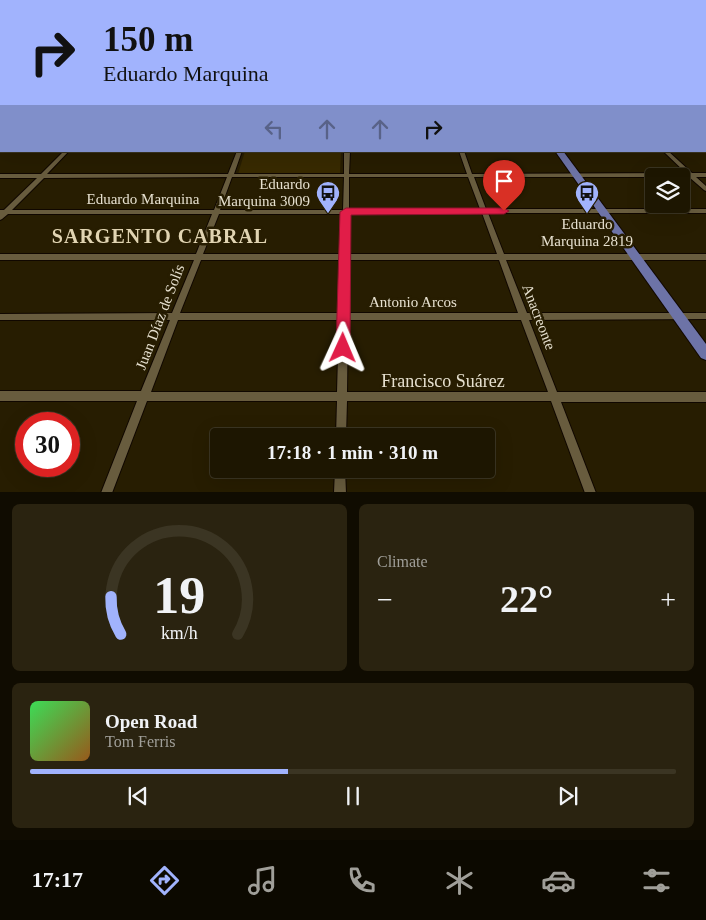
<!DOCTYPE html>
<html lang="en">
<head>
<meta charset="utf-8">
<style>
	:root { --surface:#1d1601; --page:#2a2310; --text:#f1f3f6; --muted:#a09f99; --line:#3b3523; --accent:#a1b3fd }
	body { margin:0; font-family:"Times New Roman",serif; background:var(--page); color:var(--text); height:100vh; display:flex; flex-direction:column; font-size:19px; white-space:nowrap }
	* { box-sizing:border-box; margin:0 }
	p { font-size:16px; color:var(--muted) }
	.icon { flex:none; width:28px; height:28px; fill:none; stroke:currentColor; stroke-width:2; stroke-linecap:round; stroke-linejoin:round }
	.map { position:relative; height:492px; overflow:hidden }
	.details { display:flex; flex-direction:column; gap:12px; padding:12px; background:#100c01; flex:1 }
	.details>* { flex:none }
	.banner { position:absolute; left:0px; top:0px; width:706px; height:152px; box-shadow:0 5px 20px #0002,0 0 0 1px var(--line); background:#a1b3fd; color:#111; overflow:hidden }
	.fabs { position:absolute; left:645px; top:168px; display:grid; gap:10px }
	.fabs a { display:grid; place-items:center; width:45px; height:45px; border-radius:5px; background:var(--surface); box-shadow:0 5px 20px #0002,0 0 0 1px var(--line); font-size:25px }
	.speed { position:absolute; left:15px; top:412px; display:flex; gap:10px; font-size:25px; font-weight:700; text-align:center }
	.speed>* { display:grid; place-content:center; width:65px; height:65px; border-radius:50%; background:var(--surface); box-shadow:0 5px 20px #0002,0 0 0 1px var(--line); line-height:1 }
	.speed .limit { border:8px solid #d22; background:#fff; color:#111 }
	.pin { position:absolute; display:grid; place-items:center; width:42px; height:42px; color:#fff; margin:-51px -21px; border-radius:50% 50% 50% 0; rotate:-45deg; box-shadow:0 0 5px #0007 }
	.pin .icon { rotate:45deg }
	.me { position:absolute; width:55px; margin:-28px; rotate:1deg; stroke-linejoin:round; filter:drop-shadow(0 0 4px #0008) }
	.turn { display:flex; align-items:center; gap:18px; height:105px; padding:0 20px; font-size:22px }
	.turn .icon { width:65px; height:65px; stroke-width:2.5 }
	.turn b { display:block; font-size:35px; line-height:42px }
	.lanes { display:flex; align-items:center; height:48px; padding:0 20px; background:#0003; justify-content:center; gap:25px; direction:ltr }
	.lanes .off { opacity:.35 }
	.big { font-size:38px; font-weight:800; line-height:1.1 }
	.details .tile { flex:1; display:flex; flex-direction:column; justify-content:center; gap:8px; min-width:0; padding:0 18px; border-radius:8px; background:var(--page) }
	.details .dial { align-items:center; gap:0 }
	.dial svg { height:130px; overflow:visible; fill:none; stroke:var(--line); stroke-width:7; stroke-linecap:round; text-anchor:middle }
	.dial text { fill:var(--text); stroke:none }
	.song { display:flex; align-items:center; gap:15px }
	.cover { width:60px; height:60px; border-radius:8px; background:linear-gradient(135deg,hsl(130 70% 55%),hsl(30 70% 35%)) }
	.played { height:5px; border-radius:2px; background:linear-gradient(90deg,var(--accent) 40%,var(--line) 40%) }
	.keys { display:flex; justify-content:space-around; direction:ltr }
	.heat { display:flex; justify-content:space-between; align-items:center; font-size:28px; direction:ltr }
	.details .tiles { flex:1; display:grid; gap:12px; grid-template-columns:1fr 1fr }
	.tile:last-child { grid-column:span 2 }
	.trip { position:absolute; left:210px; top:428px; width:285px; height:50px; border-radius:5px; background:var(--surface); box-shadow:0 5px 20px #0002,0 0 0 1px var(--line); font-weight:800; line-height:50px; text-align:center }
	.menu { display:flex; height:80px; justify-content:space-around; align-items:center; background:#0c0900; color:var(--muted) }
	.menu .icon { width:35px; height:35px }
	.menu .active { color:var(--accent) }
	.menu b { font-size:22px; color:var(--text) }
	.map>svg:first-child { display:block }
	.green { fill:#382a00 }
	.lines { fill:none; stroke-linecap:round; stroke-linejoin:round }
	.street-casing { stroke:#100700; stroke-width:2 }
	.primary-casing { stroke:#100700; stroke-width:2 }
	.street { fill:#685c3e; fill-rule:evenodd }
	.primary { fill:#6d73a7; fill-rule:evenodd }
	.route { fill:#e11d48; stroke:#92132f }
	.labels { text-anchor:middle; stroke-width:5; stroke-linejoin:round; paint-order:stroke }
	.poi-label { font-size:15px; fill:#e6e0cf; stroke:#271d01; text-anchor:end }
	.street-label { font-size:15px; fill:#e6e0cf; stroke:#271d01 }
	.near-street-label { font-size:18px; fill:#e6e0cf; stroke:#271d01 }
	.district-label { font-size:20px; font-weight:bold; letter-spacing:1px; fill:#e1d4b2; stroke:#271d01 }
</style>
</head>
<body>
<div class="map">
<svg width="706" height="493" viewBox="0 0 706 493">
	<rect width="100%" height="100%" fill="#271d01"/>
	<path class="green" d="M245,151H341L340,174H238Z"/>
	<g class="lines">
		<g class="street-casing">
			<path id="street" d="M705,49H706V51H705Z
				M0,54H1V57H0Z
				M705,55H706V58H705Z
				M705,61H706V63H705Z
				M0,65H1V67H0Z
				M705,76H706V78H705Z
				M0,80H1V82H0Z
				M0,92H1V95H0Z
				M705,106H706V109H705Z
				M0,109H1V112H0Z
				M0,130H1V133H0Z
				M705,136H706V138H705Z
				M705,144H706V148H705Z
				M64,151H69L47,174H228L237,151H242L234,174H344V151H350L349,174H467L459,151H464L472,174L686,173L663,151H668L692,173H706V177H696L706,186V191L704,190L689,177H474L486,209H706V213H488L504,254H706V260H506L527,313H706V319L529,320L557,392H706V402H561L596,493H585L551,401H347L346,436H336L337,401H147L112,493H101L137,401H0V391H141L170,320H0V314L172,313L194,260H0V254H196L212,214H8L2,219L0,220V210H4L37,178H0V174H41ZM227,177L214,210H12L44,178ZM232,177H344L343,210H220ZM349,177H468L480,209H349ZM482,213L497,254H348L349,214ZM219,214H343L341,254H203ZM201,260H341L340,313H180ZM348,260H499L518,313H348ZM178,320H339L337,392H151ZM348,320H521L548,392H347Z
				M335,469H345L346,493H334Z"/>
		</g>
		<g class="primary-casing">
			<path id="primary" d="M555,151H563L706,344V360L701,358Z"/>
		</g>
		<use href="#street" class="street"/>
		<use href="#primary" class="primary"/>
	</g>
	<linearGradient id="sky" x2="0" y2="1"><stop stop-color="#151001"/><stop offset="0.42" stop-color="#414038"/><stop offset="1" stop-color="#414038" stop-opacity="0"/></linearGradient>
	<rect width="706" height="118" fill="url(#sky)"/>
	<path class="route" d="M346,208H504L509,211L504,214L351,215L350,348L348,353L343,355L338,353L336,348L340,212Z"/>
	<defs>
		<g id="bus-pin" transform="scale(1.25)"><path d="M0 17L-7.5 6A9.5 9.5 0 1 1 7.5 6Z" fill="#a1b3fd" stroke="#271d01"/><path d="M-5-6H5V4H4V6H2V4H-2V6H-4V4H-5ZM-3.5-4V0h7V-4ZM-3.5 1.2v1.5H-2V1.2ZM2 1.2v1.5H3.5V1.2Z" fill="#111"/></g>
	</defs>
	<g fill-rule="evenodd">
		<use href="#bus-pin" x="328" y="193"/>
		<use href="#bus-pin" x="587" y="193"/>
	</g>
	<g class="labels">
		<g class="poi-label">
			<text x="310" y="189">Eduardo<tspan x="310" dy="17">Marquina 3009</tspan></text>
			<text x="587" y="229" text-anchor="middle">Eduardo<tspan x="587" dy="17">Marquina 2819</tspan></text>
		</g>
		<g class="street-label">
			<text x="143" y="204">Eduardo Marquina</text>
			<text x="413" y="307">Antonio Arcos</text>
			<text transform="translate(160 317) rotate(-69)" y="5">Juan Díaz de Solís</text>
			<text transform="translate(539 317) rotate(69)" y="5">Anacreonte</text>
		</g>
		<g class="near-street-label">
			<text x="443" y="387">Francisco Suárez</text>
		</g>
		<g class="district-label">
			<text x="160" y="243">SARGENTO CABRAL</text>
		</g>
	</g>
</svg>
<div class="fabs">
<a><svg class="icon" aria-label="layers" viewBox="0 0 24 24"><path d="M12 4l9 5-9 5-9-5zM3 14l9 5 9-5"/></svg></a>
</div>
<div class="speed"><div class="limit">30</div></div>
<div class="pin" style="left:504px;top:211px;background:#d93025"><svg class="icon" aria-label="arrive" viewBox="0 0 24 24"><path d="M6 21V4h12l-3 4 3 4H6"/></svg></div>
<svg class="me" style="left:343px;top:348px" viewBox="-20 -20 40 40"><path d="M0-17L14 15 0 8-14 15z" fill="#e11d48" stroke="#fff" stroke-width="4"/></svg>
<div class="trip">17:18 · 1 min · 310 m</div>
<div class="banner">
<div class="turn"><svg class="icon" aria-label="right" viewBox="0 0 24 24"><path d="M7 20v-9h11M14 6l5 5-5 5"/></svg><div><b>150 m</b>Eduardo Marquina</div></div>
<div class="lanes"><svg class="icon off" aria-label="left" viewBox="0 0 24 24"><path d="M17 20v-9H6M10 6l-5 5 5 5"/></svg><svg class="icon off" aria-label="ahead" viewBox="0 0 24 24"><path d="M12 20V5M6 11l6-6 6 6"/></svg><svg class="icon off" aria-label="ahead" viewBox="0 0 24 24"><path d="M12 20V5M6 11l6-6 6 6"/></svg><svg class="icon" aria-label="right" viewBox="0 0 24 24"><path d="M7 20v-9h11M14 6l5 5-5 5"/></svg></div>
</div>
</div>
<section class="details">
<div class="tiles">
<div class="tile dial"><svg viewBox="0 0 100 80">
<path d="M14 69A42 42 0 1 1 86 69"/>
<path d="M14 69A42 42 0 0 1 8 46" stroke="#a1b3fd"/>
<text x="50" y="56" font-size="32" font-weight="700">19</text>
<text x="50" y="72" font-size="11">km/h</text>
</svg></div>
<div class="tile"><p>Climate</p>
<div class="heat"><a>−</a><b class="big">22°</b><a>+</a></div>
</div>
<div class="tile">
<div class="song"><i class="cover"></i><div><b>Open Road</b><p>Tom Ferris</p></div></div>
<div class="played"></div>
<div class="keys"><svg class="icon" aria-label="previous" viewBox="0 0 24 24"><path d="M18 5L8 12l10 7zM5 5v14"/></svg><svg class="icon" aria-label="pause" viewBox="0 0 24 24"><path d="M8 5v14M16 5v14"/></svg><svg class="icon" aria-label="next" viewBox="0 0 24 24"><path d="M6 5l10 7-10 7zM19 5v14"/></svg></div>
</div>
</div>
</section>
<nav class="menu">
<b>17:17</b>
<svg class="icon active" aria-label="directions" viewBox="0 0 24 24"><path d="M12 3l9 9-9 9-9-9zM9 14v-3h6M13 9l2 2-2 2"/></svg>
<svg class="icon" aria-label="music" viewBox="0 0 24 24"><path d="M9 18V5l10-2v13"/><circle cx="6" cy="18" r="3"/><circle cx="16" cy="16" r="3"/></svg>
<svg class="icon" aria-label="phone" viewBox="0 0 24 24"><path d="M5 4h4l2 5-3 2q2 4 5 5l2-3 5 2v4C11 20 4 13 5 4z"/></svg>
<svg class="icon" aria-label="climate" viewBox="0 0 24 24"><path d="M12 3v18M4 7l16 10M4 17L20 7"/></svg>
<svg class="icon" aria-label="car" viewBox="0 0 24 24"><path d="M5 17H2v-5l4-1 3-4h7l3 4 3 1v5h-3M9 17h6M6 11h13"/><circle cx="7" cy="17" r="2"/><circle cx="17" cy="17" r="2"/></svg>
<svg class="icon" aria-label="filters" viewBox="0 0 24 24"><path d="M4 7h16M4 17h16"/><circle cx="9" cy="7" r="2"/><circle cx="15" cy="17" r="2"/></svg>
</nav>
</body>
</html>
